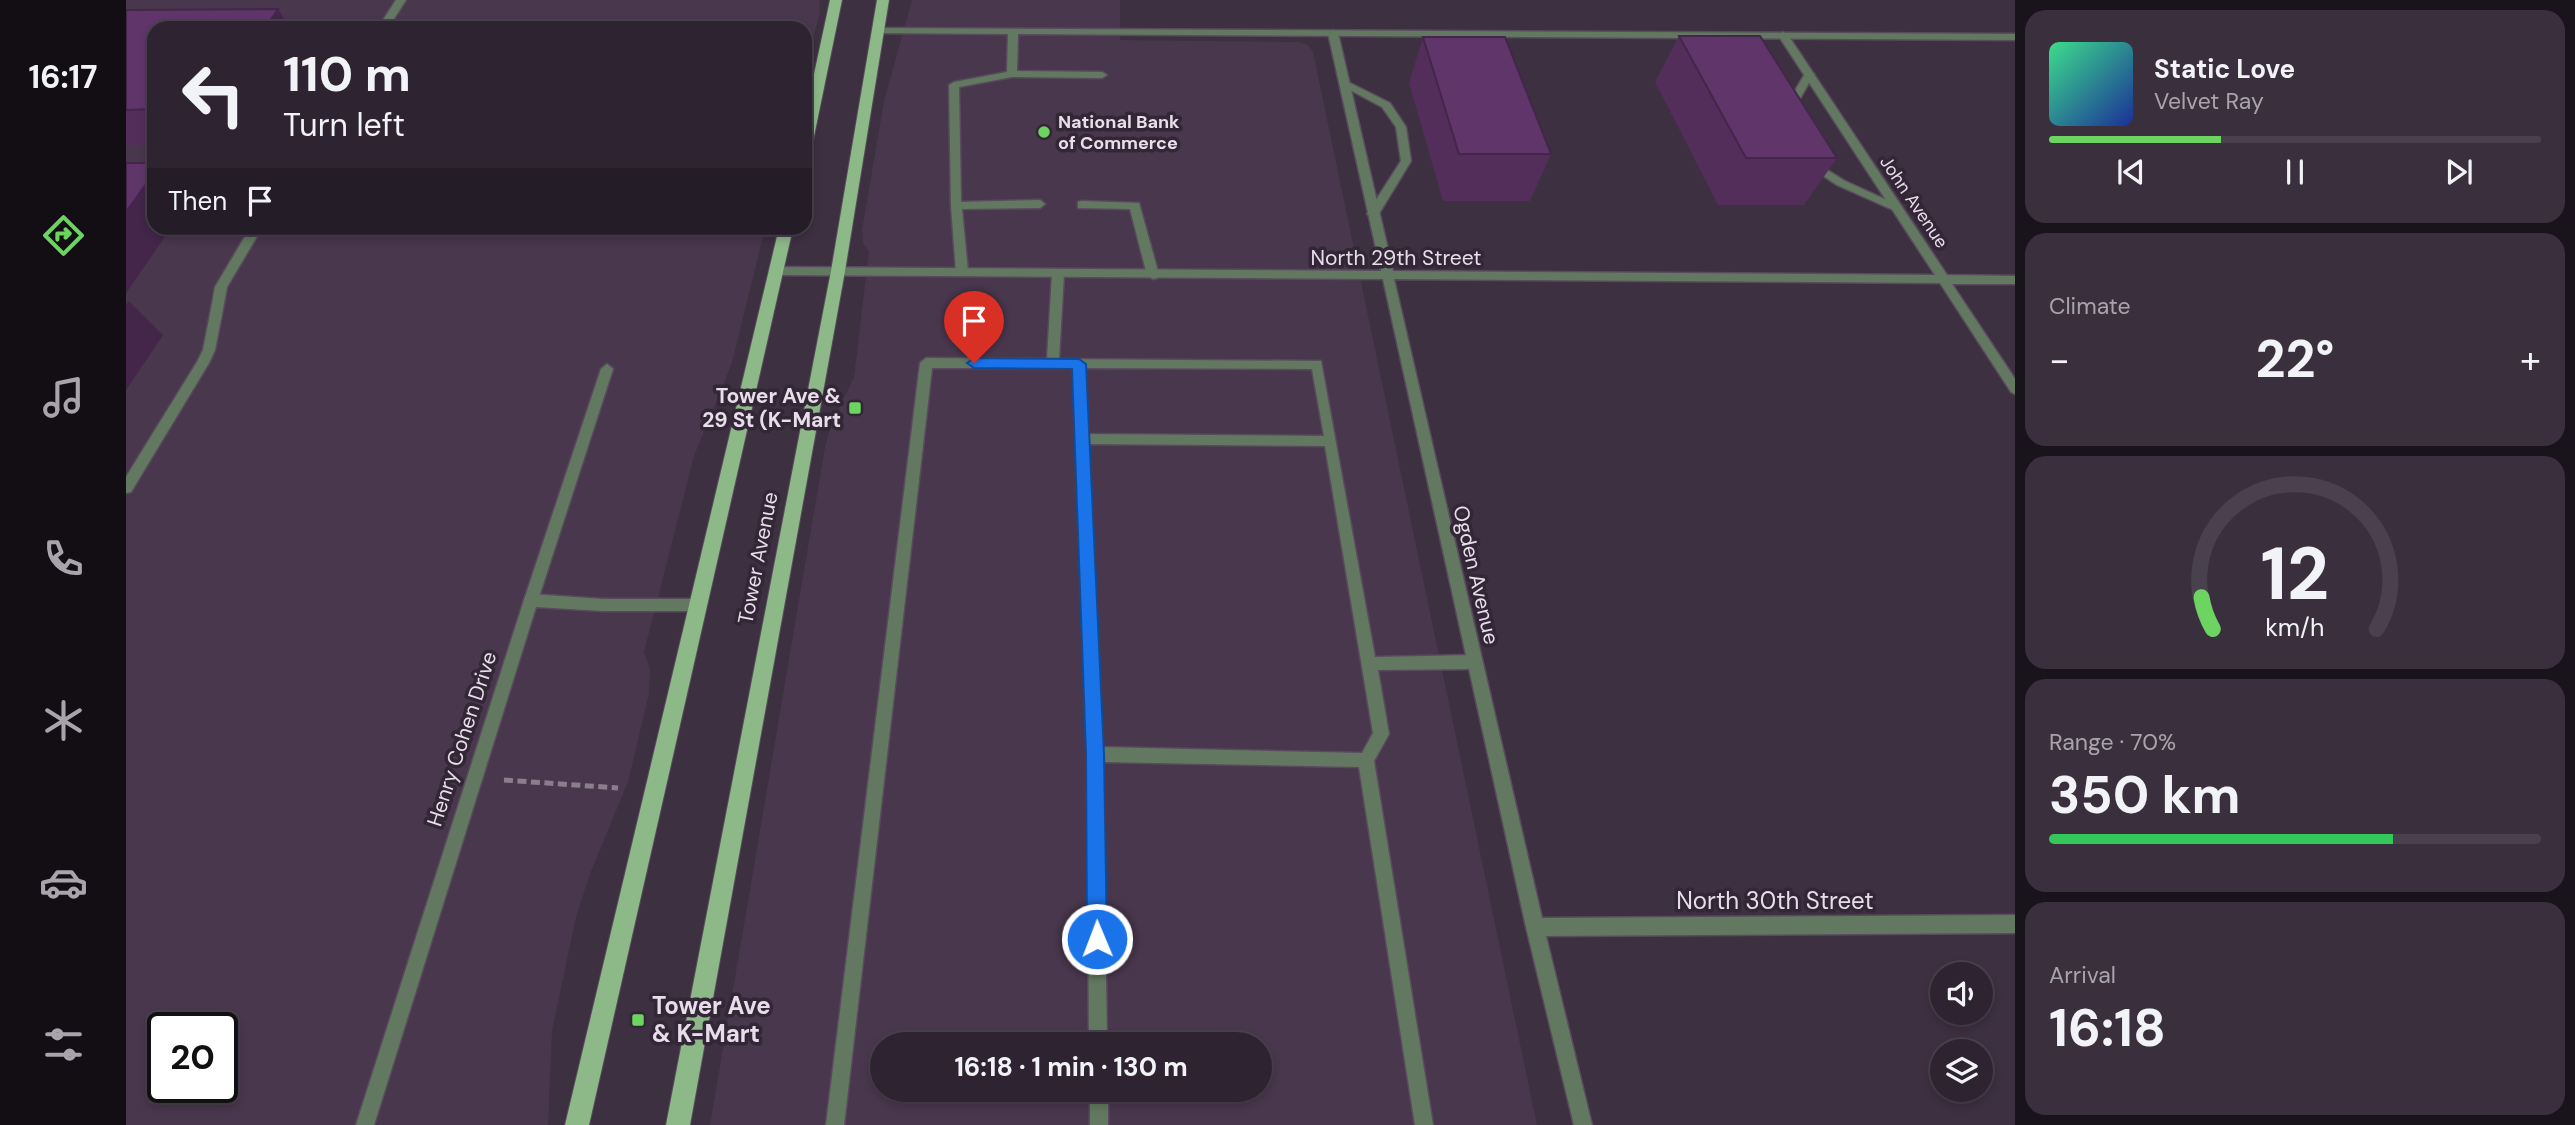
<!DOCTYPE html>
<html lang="en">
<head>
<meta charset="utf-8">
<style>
	:root { --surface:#2e2431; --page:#3a303d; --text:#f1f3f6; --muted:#a7a4ab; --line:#49414d; --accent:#6dd361 }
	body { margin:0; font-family:"DM Sans",sans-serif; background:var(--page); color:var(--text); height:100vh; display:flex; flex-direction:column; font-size:26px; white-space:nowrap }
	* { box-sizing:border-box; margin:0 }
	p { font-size:23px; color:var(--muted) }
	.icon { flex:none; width:38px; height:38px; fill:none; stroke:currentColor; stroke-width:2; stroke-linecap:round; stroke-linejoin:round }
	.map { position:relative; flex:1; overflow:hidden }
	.side { display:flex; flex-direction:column; gap:10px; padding:10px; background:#19141b; width:560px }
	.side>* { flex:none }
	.top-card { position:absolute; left:21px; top:21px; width:665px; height:214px; border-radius:21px; box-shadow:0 4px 10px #0003,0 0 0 2px var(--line); background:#2e2431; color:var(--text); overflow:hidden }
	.tools { position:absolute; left:1804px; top:962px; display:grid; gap:14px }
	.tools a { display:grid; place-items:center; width:63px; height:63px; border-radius:50%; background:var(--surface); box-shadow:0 4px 10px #0003,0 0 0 2px var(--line); font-size:35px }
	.speed { position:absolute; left:21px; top:1012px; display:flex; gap:14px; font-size:35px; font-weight:700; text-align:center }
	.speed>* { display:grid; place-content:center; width:91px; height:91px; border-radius:50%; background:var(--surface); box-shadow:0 4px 10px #0003,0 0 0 2px var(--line); line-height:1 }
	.speed .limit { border:4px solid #111; border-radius:10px; background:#fff; color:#111 }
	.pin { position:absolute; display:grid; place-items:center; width:60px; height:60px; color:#fff; margin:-72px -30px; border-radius:50% 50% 50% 0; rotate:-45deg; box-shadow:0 0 7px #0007 }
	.pin .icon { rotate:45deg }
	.me { position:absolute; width:77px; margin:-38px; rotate:359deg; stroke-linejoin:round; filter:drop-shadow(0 0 5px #0008) }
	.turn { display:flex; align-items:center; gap:24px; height:147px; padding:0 21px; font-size:32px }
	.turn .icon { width:91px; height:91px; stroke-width:2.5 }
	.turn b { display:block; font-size:49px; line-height:60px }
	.then { display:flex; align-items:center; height:66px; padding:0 21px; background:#0003; gap:14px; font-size:26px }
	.big { font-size:52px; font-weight:700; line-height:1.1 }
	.side .tile { flex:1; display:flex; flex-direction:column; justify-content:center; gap:10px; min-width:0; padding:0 24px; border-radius:21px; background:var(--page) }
	.side .dial { align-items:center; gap:0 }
	.dial svg { height:182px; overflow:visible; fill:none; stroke:var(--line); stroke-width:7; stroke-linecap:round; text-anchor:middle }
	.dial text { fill:var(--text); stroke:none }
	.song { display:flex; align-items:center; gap:21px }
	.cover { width:84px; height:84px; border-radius:10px; background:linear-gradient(135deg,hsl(150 70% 55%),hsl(230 70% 35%)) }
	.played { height:7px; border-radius:4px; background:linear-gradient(90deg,var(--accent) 35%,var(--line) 35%) }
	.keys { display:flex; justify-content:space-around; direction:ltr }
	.heat { display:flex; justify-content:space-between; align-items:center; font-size:38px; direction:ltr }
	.charge { height:10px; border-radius:5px; background:linear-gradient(90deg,#34c759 70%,var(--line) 0) }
	.trip { position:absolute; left:744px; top:1032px; width:402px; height:70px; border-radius:35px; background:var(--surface); box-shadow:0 4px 10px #0003,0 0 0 2px var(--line); font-weight:700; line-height:70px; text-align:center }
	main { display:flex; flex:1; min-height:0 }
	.menu { display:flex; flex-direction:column; width:126px; justify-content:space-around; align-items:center; background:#120e14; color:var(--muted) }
	.menu .icon { width:49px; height:49px }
	.menu .active { color:var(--accent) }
	.menu b { font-size:32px; color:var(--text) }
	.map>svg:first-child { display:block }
	.built { fill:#49374d; fill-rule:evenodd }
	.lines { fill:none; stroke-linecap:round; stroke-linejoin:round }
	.service-casing { stroke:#584c5c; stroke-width:3 }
	.minor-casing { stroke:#584c5c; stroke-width:3 }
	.primary-casing { stroke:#584c5c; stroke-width:2 }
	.path { stroke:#8a7e8d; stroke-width:5; stroke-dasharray:9 4.5; stroke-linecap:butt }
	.service { fill:#637860; fill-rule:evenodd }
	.minor { fill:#637860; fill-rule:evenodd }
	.primary { fill:#8db888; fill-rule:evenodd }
	.wall { fill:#532e5b }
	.shaded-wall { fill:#43264a }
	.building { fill:#60366a; stroke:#43264a; stroke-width:2 }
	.route { fill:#1a73e8; stroke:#114b97; stroke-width:2 }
	.poi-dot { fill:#6dd361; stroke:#332636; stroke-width:2.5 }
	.labels { text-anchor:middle; stroke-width:7; stroke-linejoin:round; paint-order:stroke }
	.far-poi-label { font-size:18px; font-weight:bold; fill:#e7dee9; stroke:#332636; text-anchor:start }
	.far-street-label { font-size:18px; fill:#e7dee9; stroke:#332636 }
	.street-label { font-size:21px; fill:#e7dee9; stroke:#332636 }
	.poi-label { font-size:21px; font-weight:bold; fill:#e7dee9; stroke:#332636; text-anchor:end }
	.near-street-label { font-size:24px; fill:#e7dee9; stroke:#332636 }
	.near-poi-label { font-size:24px; font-weight:bold; fill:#e7dee9; stroke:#332636; text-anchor:start }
</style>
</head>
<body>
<main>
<nav class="menu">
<b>16:17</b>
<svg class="icon active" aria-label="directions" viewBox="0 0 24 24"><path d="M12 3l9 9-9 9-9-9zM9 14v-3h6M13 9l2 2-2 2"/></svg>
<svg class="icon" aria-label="music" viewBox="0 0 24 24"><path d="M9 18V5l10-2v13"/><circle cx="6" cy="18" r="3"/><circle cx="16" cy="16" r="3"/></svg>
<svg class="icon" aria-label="phone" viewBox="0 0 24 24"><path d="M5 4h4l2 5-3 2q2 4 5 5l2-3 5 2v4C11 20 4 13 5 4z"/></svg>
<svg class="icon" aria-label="climate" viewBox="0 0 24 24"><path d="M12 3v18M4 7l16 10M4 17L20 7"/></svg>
<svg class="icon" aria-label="car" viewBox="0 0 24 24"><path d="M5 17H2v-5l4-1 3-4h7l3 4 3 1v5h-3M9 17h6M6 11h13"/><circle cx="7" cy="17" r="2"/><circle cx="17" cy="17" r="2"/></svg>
<svg class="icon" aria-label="filters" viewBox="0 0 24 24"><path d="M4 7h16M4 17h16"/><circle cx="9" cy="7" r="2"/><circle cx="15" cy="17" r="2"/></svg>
</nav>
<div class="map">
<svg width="1889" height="1125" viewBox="0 0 1889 1125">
	<rect width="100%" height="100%" fill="#3d3041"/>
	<path class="built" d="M0,0H693L694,12L679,70V28H28V228H639L606,363L568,456L518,652L524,669L523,694L502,782L464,874L450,917L426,1031L422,1125H0ZM37,1027H96V1087H37Z
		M786,0H994V40L1173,42L1182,45L1187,52L1411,1125H584L699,447L705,425L728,377L743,252L737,243L736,230L758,101ZM756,1045H1134V1090H756Z"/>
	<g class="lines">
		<g class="service-casing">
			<path id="service" d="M748,28L1889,34V40L892,34L891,71L976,72L981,75L976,78L886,77L833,87L835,202L914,200L919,204L914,208L836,209L842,272L836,276L830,272L825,206L823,85L828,82L881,72L882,34L751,33L748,32Z
				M1680,72L1688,74L1667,111H1659L1658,109Z
				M1218,80L1264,103L1280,127L1285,161L1251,217L1247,218L1241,214L1275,161L1270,127L1256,107L1215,85V81Z
				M1685,160L1719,181L1776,207L1771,211L1767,210L1711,185L1681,165V161Z
				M956,201L1013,203L1033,275L1031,278L1027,279L1021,275L1004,209L952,208V202Z
				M932,270L938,274L933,359L1195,361L1249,657L1348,655L1353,657L1355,662L1353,667L1348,669L1252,670L1263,734L1248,761L1307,1125H1289L1233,767L977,762L981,1045H963L961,754L947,368H806L718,1125H700L794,363L800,358L921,359L926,274ZM959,368L1186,369L1198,436L961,434ZM962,444L1199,446L1247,733L1236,753L976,747Z
				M91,305L97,309L89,350L83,363L5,492L0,493V477L71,362L77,350L85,309Z
				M405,594L477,599H571L576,601L578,605L576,609L571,611H477L410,607L248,1125H230L398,600L400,596Z
				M964,1090H982V1125H964Z"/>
		</g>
		<g class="minor-casing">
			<path id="minor" d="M270,0H280L262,28H252Z
				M1207,30L1212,33L1267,271L1809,275L1652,35L1657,32L1662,35L1821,275L1889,276V284H1826L1889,379V394L1885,392L1814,283L1268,279L1416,918L1889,915V933L1420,936L1466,1125H1448L1400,927L1257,279L650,275L644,271L650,267L1255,271L1202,33Z
				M124,228H136L101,287L97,309L91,313L87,312L85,309L89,287Z
				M481,364L487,369L412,600L410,604L405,606L400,604L398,600L475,369Z"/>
		</g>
		<g class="primary-casing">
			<path id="primary" d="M704,0H716L686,146L679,150V116Z
				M751,0H763L719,271L564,1125H540L705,271Z
				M653,228H667L463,1125H439Z"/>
		</g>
		<path class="path" d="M378,780L492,788"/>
		<use href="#service" class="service"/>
		<use href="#minor" class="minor"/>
		<use href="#primary" class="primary"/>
	</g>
	<path class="wall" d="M0,10L28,28V145H0Z
		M1553,36L1711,158L1678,205H1592L1529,82Z
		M1297,37L1425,154L1404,201H1317L1283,83Z"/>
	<path class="shaded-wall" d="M152,9L164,28H139Z
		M28,173V228H45L0,293V212Z
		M3,301L37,335L0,390V305Z"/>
	<path class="building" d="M152,9L139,28H28V109L0,110V10Z
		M1553,36H1634L1711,158H1620Z
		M1297,37H1379L1425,154H1333Z
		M0,163H28V173L0,212Z"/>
	<path class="route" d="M848,358L953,359L960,364L978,754L981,939L978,946L971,949L964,946L961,939L960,754L946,369L848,368L841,363Z"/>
	<g class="poi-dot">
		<circle cx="918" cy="132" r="7"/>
		<rect x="722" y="401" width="14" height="14" rx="3.5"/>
		<rect x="505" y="1013" width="14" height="14" rx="3.5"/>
	</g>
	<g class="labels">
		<g class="far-poi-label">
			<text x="932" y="128">National Bank<tspan x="932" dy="21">of Commerce</tspan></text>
		</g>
		<g class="far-street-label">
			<text transform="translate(1788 202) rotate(56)" y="6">John Avenue</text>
		</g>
		<g class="street-label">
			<text x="1270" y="265">North 29th Street</text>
			<text transform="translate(632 558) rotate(-79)" y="7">Tower Avenue</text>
			<text transform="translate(1350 575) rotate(77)" y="7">Ogden Avenue</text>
			<text transform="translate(336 739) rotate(-72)" y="7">Henry Cohen Drive</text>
		</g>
		<g class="poi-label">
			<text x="715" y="403">Tower Ave &amp;<tspan x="715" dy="24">29 St (K-Mart</tspan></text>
		</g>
		<g class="near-street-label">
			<text x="1649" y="909">North 30th Street</text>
		</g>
		<g class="near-poi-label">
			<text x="526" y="1014">Tower Ave<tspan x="526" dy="28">&amp; K-Mart</tspan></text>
		</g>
	</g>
</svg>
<div class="tools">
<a><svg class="icon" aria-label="sound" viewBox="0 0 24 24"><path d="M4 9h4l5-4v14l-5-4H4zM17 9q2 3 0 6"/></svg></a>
<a><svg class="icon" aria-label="layers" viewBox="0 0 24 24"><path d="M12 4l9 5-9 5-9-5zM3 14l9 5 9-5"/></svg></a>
</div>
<div class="speed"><div class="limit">20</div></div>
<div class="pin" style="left:848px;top:363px;background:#d93025"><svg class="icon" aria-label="arrive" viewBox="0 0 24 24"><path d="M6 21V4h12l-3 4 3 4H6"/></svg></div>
<svg class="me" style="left:971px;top:939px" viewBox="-20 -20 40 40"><circle r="17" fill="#1a73e8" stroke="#fff" stroke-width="3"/><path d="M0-11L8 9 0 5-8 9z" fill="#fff"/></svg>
<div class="trip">16:18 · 1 min · 130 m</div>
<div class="top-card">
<div class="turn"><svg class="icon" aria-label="left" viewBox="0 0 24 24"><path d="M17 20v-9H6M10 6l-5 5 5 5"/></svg><div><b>110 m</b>Turn left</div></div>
<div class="then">Then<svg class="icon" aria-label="arrive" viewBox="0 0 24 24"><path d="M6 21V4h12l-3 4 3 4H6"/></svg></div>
</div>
</div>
<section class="side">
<div class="tile">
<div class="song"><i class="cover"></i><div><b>Static Love</b><p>Velvet Ray</p></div></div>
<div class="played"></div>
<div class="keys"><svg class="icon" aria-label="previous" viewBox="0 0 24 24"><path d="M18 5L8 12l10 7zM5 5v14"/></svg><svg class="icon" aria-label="pause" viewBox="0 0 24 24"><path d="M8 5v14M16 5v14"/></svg><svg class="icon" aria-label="next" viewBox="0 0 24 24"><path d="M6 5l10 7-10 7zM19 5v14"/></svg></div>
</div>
<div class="tile"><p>Climate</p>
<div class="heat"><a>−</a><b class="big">22°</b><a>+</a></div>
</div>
<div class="tile dial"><svg viewBox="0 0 100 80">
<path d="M14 69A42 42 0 1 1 86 69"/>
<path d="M14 69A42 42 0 0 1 9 55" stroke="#6dd361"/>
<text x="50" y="56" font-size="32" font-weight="700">12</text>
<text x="50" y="72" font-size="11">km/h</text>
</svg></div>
<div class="tile"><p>Range · 70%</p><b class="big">350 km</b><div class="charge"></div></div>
<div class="tile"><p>Arrival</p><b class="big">16:18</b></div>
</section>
</main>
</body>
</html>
